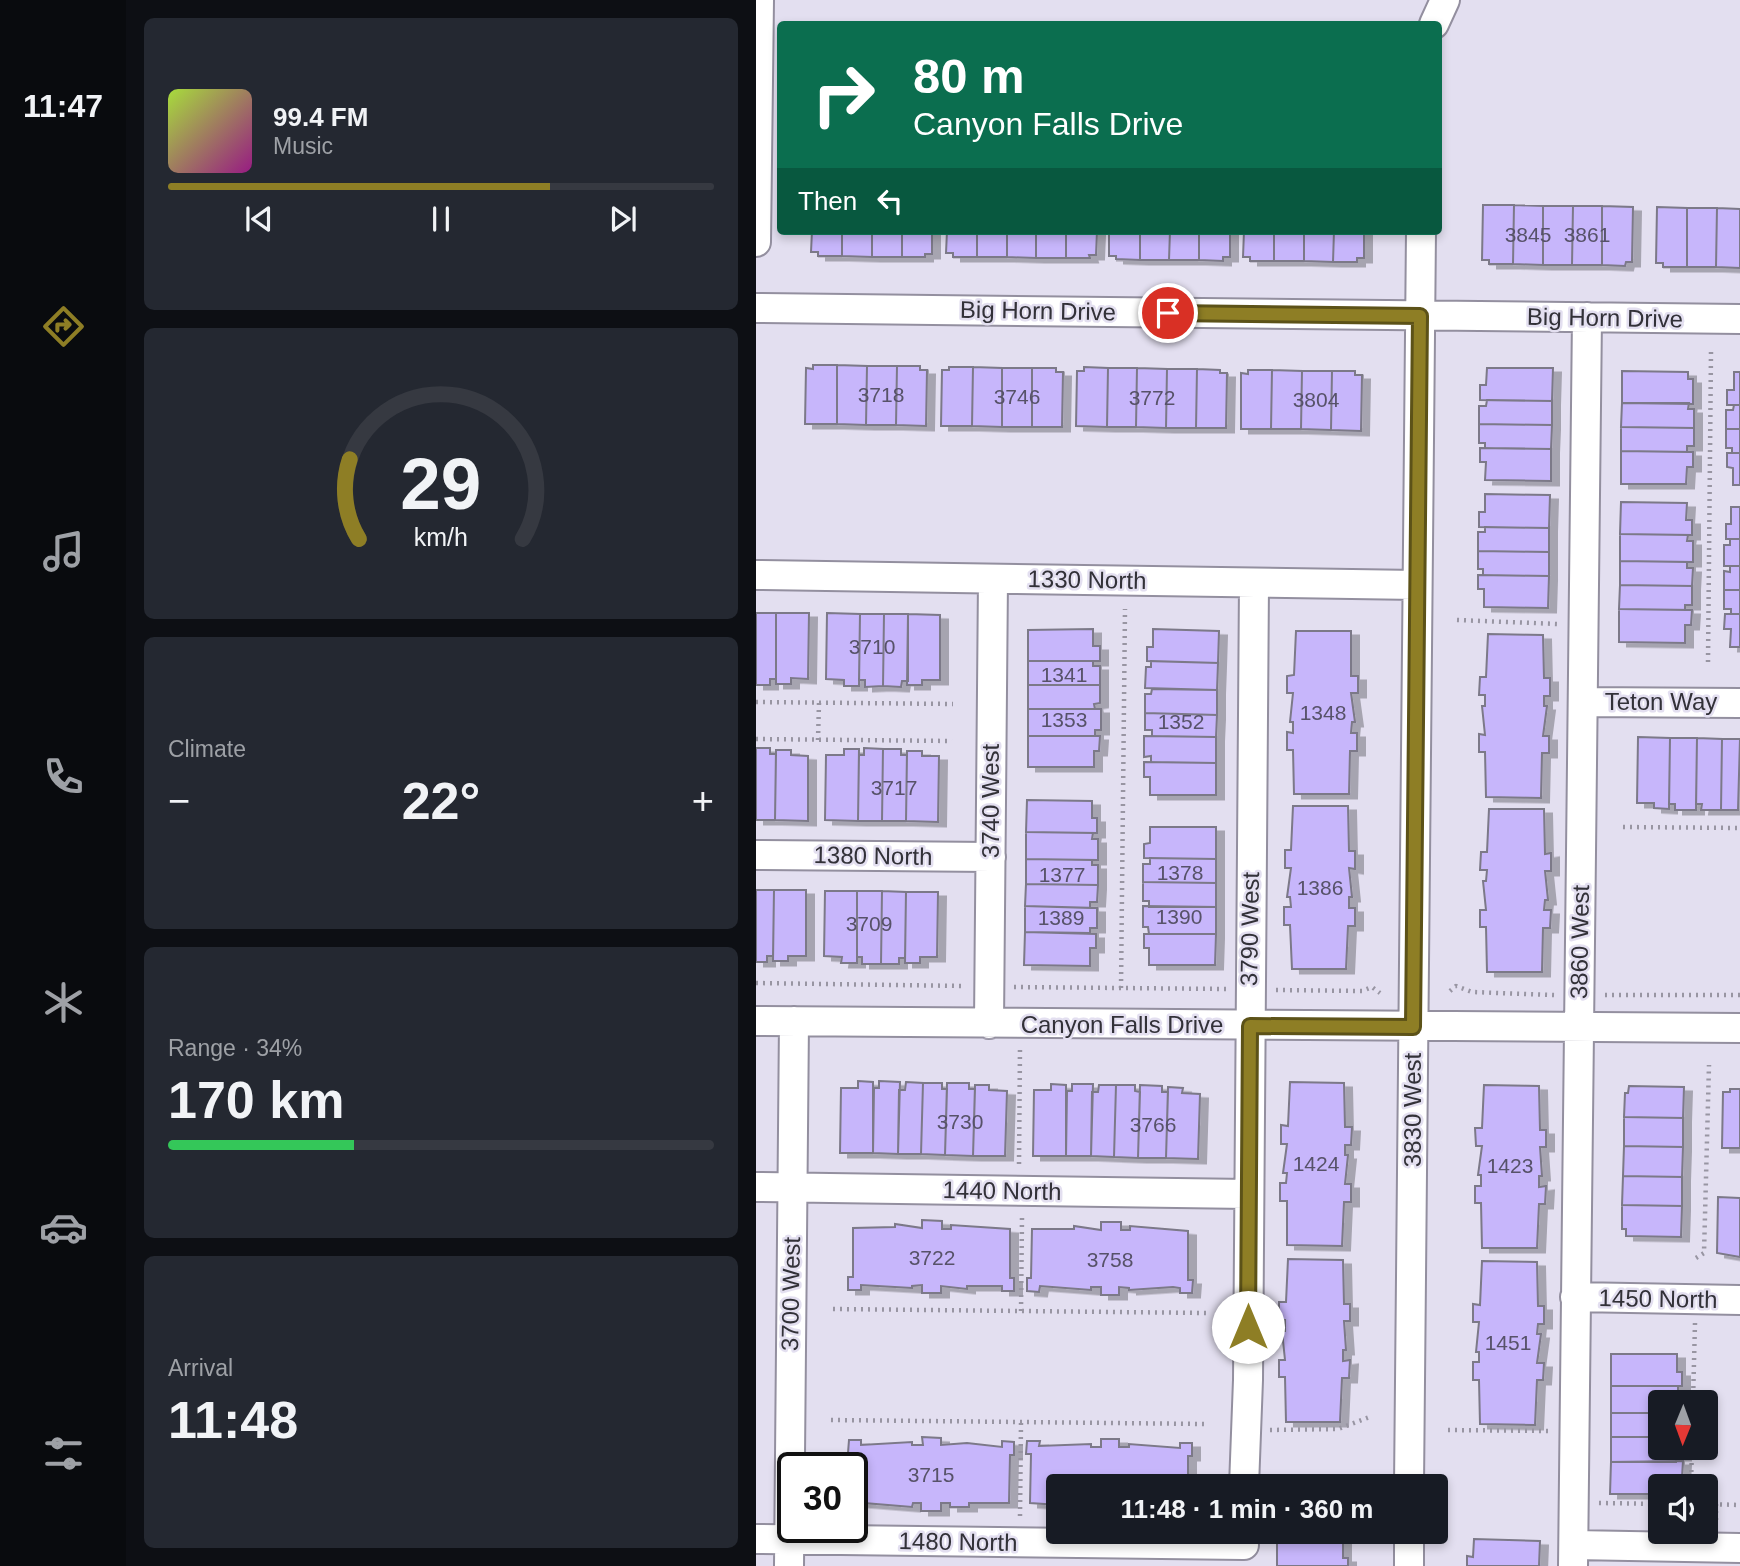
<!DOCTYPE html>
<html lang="en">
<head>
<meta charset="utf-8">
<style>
	:root { --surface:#171b24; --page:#242831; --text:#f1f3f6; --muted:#9ea1a6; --line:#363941; --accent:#8e7e25 }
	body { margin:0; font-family:Arial,sans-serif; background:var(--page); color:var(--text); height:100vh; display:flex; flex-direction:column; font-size:26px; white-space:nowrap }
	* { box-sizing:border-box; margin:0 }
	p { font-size:23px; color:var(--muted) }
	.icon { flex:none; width:38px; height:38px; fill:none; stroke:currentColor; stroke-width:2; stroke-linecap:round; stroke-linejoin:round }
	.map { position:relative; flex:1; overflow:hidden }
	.details { display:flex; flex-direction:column; gap:18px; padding:18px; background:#0d0f14; width:630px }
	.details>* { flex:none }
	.guide { position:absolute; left:21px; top:21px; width:665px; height:214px; border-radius:7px; box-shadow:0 4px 10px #0003; background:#0b6e4f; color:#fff; overflow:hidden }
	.needle { width:46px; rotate:181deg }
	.controls { position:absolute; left:892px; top:1390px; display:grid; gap:14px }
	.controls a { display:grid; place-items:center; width:70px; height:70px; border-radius:7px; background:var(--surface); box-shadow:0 4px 10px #0003; font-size:35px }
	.speed { position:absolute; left:21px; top:1452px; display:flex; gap:14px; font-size:35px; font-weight:700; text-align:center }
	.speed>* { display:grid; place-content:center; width:91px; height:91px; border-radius:50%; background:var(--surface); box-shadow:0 4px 10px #0003; line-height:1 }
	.speed .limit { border:4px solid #111; border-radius:10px; background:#fff; color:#111 }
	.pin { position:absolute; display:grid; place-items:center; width:60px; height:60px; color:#fff; margin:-30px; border:4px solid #fff; border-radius:50%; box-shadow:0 2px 7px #0007 }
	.me { position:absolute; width:77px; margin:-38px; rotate:0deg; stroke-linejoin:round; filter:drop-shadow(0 0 5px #0008) }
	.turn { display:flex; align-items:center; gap:24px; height:147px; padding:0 21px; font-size:32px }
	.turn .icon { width:91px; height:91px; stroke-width:2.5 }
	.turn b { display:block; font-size:49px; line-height:60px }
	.then { display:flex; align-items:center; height:66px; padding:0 21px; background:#0003; gap:14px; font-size:26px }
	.big { font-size:52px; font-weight:800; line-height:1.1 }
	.details .tile { flex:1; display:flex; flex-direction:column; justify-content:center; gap:10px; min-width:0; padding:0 24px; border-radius:10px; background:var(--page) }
	.details .dial { align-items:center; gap:0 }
	.dial svg { height:182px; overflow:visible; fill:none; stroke:var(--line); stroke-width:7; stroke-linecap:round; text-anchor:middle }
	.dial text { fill:var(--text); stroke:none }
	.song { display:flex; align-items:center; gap:21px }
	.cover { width:84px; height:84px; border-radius:10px; background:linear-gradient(135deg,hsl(80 70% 55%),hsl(310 70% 35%)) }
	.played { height:7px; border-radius:4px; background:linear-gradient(90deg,var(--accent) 70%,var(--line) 70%) }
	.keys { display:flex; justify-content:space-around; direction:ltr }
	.heat { display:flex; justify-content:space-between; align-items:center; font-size:38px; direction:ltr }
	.charge { height:10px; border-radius:5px; background:linear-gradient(90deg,#34c759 34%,var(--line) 0) }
	.trip { position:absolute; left:290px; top:1474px; width:402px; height:70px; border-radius:7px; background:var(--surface); box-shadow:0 4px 10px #0003; font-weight:800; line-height:70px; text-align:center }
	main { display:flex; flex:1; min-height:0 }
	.dock { display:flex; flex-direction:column; width:126px; justify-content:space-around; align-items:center; background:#090b0e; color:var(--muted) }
	.dock .icon { width:49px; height:49px }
	.dock .selected { color:var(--accent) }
	.dock b { font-size:32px; color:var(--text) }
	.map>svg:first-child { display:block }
	.building { fill:#c7b6fb; stroke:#7c7988; stroke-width:2; filter:url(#shadow) }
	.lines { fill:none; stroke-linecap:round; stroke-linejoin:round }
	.street-casing { stroke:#938f9f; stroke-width:32 }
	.path { stroke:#9895a2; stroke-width:4.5; stroke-dasharray:2 5; stroke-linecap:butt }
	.street { stroke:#fff; stroke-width:28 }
	.route-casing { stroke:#5c5218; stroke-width:18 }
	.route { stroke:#8e7e25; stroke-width:12 }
	.labels { text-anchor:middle; stroke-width:5; stroke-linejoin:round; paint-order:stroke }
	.number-label { font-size:21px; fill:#575269 }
	.street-label { font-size:24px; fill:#323138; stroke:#e3dff0 }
</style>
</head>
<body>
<main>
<nav class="dock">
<b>11:47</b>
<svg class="icon selected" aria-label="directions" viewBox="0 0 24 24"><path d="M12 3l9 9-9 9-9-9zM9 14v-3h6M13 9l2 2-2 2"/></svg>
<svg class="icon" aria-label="music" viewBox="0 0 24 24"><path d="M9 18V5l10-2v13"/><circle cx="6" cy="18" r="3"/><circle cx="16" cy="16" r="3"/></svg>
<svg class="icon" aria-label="phone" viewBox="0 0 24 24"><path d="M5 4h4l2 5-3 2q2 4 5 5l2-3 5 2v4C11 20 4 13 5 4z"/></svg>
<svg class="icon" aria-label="climate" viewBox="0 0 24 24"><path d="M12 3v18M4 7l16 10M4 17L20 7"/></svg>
<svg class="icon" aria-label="car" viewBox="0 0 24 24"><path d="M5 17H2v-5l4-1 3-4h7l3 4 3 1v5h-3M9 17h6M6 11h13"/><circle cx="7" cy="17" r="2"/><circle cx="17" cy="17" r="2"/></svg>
<svg class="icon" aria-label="filters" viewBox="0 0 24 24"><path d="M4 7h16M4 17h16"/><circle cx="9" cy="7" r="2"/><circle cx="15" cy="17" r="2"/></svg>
</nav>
<section class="details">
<div class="tile">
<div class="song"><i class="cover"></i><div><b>99.4 FM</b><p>Music</p></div></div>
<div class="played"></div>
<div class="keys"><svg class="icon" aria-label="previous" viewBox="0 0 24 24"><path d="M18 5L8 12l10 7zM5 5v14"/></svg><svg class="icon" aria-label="pause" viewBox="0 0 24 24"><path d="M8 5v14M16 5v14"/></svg><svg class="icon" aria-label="next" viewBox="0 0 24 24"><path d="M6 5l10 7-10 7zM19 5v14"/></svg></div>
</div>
<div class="tile dial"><svg viewBox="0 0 100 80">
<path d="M14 69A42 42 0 1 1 86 69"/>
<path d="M14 69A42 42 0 0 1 10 34" stroke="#8e7e25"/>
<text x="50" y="56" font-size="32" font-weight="700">29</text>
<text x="50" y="72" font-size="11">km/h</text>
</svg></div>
<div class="tile"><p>Climate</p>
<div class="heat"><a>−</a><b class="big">22°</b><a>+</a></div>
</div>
<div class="tile"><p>Range · 34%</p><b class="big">170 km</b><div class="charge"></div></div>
<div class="tile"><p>Arrival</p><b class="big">11:48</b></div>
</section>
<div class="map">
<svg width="984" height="1566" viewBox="0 0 984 1566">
	<defs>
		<filter id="shadow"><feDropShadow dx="8" dy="4.5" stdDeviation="0" flood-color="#0004"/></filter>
	</defs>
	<rect width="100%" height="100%" fill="#e3dff0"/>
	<path class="building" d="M727,205H758L757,264H733V260H726Z
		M758,205L787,206V265L757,264Z
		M787,206H817L816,265H787Z
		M817,206H846V265H816Z
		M846,206L877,207L876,262H870L869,266L846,265Z
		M901,207L931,208V267H907V263H900Z
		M931,208H961L960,267H931Z
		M961,208L984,209V268L960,267Z
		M56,231H86V256H62V252H55Z
		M86,231H116V257L86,256Z
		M116,231H146V257H116Z
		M146,231H176V254H169V257H146Z
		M191,231H221V257H197V253H190Z
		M221,231H251V257H221Z
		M251,231H280V258L251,257Z
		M280,231H310V258H280Z
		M310,231H341L340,255H333L334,258H310Z
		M353,231H384V260L360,259V256H353Z
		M384,231H414L413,260H384Z
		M414,231H443V260H413Z
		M443,231H474V257H467V261L443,260Z
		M488,231H518V261H494V257H487Z
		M518,231H548V261H518Z
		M548,231H578L577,262L548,261Z
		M578,231H608V258H601V262H577Z
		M57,365H81V424H49L50,368L57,369Z
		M81,365L111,366L110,425L81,424Z
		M111,366H141L140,425H110Z
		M141,366H164V370H171L170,426L140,425Z
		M193,367H217L216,426H185L186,370H193Z
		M217,367L246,368V427L216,426Z
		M328,367L352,368L351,427L320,426L321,371H328Z
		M246,368H276V427H246Z
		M276,368H300V372H307L306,427H276Z
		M352,368H381L380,427H351Z
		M381,368L411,369L410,428L380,427Z
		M731,368H797L796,401L724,400V385H730Z
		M411,369H441L440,428H410Z
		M441,369L464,370V373H471L470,428H440Z
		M492,370H516L515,429H485V373L492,374Z
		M516,370L546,371L545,429H515Z
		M546,371H576L575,430L545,429Z
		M576,371H599V375H606L605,431L575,430Z
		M866,371L932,372V379H937V404L866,403Z
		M978,372H984V405H971V390H978Z
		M731,400L796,401V425L723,424V406H730Z
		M866,403H933L932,409H938V428L865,427Z
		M978,405H984V429H970V410H977Z
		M723,424L796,425L795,449L729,448V443H723Z
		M865,427L938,428V446H931V452L865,451Z
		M970,429H984V453H976V448H970Z
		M724,448L795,449V481L729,480L730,462H724Z
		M865,451L937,452V467H931L930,484H865Z
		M971,453H984V485H977V468L971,467Z
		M729,494L794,495L793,528L723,527V512H729Z
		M865,502L931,503L930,520H936V535L864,534Z
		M975,507H984V539H970V524H975Z
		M729,527L793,528V552L722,551V532H729Z
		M864,534L932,535L931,541H937V562L864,561Z
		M974,539H984V566H968V545H974Z
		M722,551L793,552V576L727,575V569H722Z
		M864,561L931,562V568H937L936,586L864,585Z
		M974,566H984V590H968V571L974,572Z
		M722,575L793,576L792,608L728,607V589H722Z
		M864,585L936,586V605H929V610L863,609Z
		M968,590H984V614H975V609H968Z
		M863,609L936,610L935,625H929V643L863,642Z
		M0,613H20V679H14V685H0Z
		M20,613H53L52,679L35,678V684H20Z
		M71,613L104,614L103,686H88V680L70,679Z
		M104,614H128L127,686L109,687V680H103Z
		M128,614H152V681H146L145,687L127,686Z
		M152,614L184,615V680H166V685H151Z
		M969,614H984V647H974L975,629H968Z
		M337,629V646H344V661H272V630Z
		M397,629L463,631L462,663L391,661V647H397Z
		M540,631H595V676H602V693H595L599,722H596L595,733H601V751H594L593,794H538L537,750H531V732L537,733V722H534L537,693H531V676L538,675Z
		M732,634L787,635L788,678H794V696H788V706H791L787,736H793V753H786L785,798L730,797L729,752H723V734L729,735L726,706H729V695H723L724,677H730Z
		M272,661H337V666H344V685H272Z
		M395,661L462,663L461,690L389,688L390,667H395Z
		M272,685H344V703L338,704L339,709H272Z
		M396,689L461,690V715L389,713V694H395Z
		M272,709H345V730H339V736H272Z
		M389,713L461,715L460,737L396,736V730H389Z
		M272,736H344L343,751H338V767H272Z
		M388,736L460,737V763L395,762V756L388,757Z
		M882,737L914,738L913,809L898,808V803H881Z
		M914,738H941L940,810H919V804H913Z
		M941,738L966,739L965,810H945L946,804H940Z
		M966,739H984L982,810H965Z
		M0,748H14V754H20L19,820H0Z
		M108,748L127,749L126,821H102L103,755H108Z
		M88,749H103L102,821L69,820L70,755H88Z
		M127,749H145V755H151L150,821H126Z
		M20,750H35V755L52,756V821L19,820Z
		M151,751H166V756H183L182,822L150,821Z
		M388,762L460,763V795H394V777H388Z
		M271,800L336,801V818H341V833L270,832Z
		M537,806H592L593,851H599V869L593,868L596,897H593V908H599V926H592L590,969H536L534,925H528V907H535L534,897H531L535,868H529V850H535Z
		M733,809H788L789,854L795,853V871H789L792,900H789L788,910H795L794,928H787L786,972H731L730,927H724V910H730L727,881H730L731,870H724L725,852H731Z
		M394,827H460V859L388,858V844L394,843Z
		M270,832L337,833L336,839H342V860L270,859Z
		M394,858L460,859V883L387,882V864H394Z
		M270,859L336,860V865H342V885L270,884Z
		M387,882L460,883V907H393V901H387Z
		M270,884L342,885L341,902H334V908L269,906Z
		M0,890H18L17,956H11V962H0Z
		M18,890H50V956H32V961H17Z
		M69,891H101V963H85L86,957L68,956Z
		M101,891H126L125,964H106V957H101Z
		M126,891L150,892L149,958H143V964H125Z
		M150,892H182L181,957H164V963H149Z
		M269,906L341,908V928H334V933L269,932Z
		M387,906L460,907V934H393L392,927H387Z
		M269,932L340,934V948H334V966L268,965Z
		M388,934H460L459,965H393V948H388Z
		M102,1081L117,1082V1153H84L85,1088H102Z
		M123,1081L144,1082L142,1154L117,1153L118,1088H123Z
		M150,1082L167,1083L165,1154H142L143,1090H149Z
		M534,1082L588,1083L589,1127H596L595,1145H589V1155H592L589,1184H595V1202H588L586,1246L531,1245V1201H524V1183H530L531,1173H527L531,1144H525V1125L532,1126Z
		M167,1083H186V1089H191L189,1155L165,1154Z
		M191,1083H213V1089H219L217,1156L189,1155Z
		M295,1084L310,1085V1156H277L278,1090H295Z
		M316,1084H337L335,1156H310L311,1091H316Z
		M219,1085H233V1090L251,1091L249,1156H217Z
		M343,1085H360L358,1157L335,1156L336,1092H342Z
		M360,1085H379V1091L384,1092L382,1158L358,1157Z
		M384,1085L406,1086V1092H412L410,1158H382Z
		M728,1085L783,1086L784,1130H790V1147H784L786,1176H783V1187L790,1186L789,1204H783L781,1248H726L725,1203H719V1186H725V1175H722L726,1146H720L719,1128H726Z
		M873,1086L928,1087L927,1118L868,1117L869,1093H872Z
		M412,1087L427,1088L426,1093L444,1094L442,1159L410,1158Z
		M974,1089H984V1148H966L967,1092H974Z
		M868,1117L927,1118V1147L868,1146Z
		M868,1146L927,1147L926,1177L867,1176Z
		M867,1176L926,1177V1206L866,1205Z
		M962,1197L984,1198V1257L961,1253Z
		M866,1205L926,1206L925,1237L870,1236V1229H866Z
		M166,1220L186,1221V1229H195V1225L254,1229V1278H258V1291H246V1286H211V1289L185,1286V1293H166V1285L156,1286V1288L105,1285V1290H92V1277H97V1228L139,1227V1224L166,1228Z
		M345,1222H365V1230H374V1226L432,1231V1280H437L436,1293H424V1288L417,1287L373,1290V1288L363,1287V1295H345V1287H335V1290L284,1286L283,1292L271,1291V1278H275L276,1229H318V1226L345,1230Z
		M532,1259L587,1260L588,1304H594V1321H588L590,1350H587V1361L594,1360L593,1378H586L584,1422H530L529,1377H523V1360H529L526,1331H529V1320H523V1302H530Z
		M726,1261L781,1262L782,1306H788V1324H782L781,1334H785L781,1363H788L787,1380H781L779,1425L724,1424L723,1380H717V1362H723V1352H720L723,1322H717V1304L724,1305Z
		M855,1354H921V1372H926V1386H855Z
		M855,1386H922V1392H928V1402H905V1413H855Z
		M855,1413H905V1437H855Z
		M166,1437L185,1438V1445L211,1443L246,1447V1441L258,1442V1455H254L253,1503H213V1507H194V1503H185V1511H165V1503H157L156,1507L96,1502L97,1453H92L93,1440H105V1445L156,1442V1445H167Z
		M855,1437H905V1447H927V1456H920V1462H855Z
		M345,1439H363V1447H373V1444L424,1448V1443H436V1456H432V1486H303V1505L274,1503L275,1454H270L271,1441H284L283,1446L335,1444V1447H345Z
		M927,1461L926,1477H920V1486H905V1494H854L855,1462Z
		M718,1539L784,1541L783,1566H711V1556L717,1557Z
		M521,1540H587V1558H592V1566H521Z"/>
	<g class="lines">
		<g class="street-casing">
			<path id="street" d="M678,24L689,0
				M0,242L3,0
				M0,308L984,319
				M0,575L661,585
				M827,702L984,703
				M0,855L235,857
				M0,1021L984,1028
				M233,1024L237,579
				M0,1187L492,1194
				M819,1297L984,1300
				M488,1486L492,1380L498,583
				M653,1486L665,231
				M0,1539L488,1545
				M818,1545L984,1548
				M33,1566L38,1021
				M653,1566V1531
				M817,1566L831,317"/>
		</g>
		<path class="path" d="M701,620L802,624
			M952,662L955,352
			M0,702L197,704
			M0,739L196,741
			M62,740L63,703
			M867,827L984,828
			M0,983L209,986
			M258,987L470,989
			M365,988L369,609
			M520,990L606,991L616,987L624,993
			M694,991L700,986L716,992L798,995
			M849,995H984
			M263,1164L264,1047
			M940,1258L948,1253L953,1065
			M77,1309L452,1313
			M265,1311L266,1217
			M937,1402L939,1323
			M75,1420L449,1424
			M514,1430L582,1429L616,1416
			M692,1430L794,1431
			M935,1486L936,1447
			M843,1503L905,1504
			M950,1504L984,1505
			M960,1504V1522
			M264,1516L265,1422"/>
		<use href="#street" class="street"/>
	</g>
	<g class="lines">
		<g class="route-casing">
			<path id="route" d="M412,313L664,316L657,1027L494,1026L492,1327"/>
		</g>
		<use href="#route" class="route"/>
	</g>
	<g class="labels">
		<g class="number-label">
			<text x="772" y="242">3845</text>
			<text x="831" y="242">3861</text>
			<text x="125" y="402">3718</text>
			<text x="261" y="404">3746</text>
			<text x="396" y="405">3772</text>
			<text x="560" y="407">3804</text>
			<text x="116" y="654">3710</text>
			<text x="308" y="682">1341</text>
			<text x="567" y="720">1348</text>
			<text x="308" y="727">1353</text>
			<text x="425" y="729">1352</text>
			<text x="138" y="795">3717</text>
			<text x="424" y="880">1378</text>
			<text x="306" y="882">1377</text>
			<text x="564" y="895">1386</text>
			<text x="423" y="924">1390</text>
			<text x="305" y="925">1389</text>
			<text x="113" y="931">3709</text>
			<text x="204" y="1129">3730</text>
			<text x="397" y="1132">3766</text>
			<text x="560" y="1171">1424</text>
			<text x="754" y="1173">1423</text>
			<text x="176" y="1265">3722</text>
			<text x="354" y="1267">3758</text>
			<text x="752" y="1350">1451</text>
			<text x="175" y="1482">3715</text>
		</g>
		<g class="street-label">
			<text transform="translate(282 311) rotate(1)" y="8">Big Horn Drive</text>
			<text transform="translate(849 318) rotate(1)" y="8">Big Horn Drive</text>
			<text transform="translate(331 580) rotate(1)" y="8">1330 North</text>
			<text x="905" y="710">Teton Way</text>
			<text transform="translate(235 801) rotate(-90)" y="8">3740 West</text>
			<text transform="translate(117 856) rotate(1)" y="8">1380 North</text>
			<text transform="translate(494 929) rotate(-89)" y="8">3790 West</text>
			<text transform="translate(824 942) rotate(-89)" y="8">3860 West</text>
			<text x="366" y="1033">Canyon Falls Drive</text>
			<text transform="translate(657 1110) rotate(-90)" y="8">3830 West</text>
			<text transform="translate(246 1191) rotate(1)" y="8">1440 North</text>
			<text transform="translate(35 1294) rotate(-89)" y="8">3700 West</text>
			<text transform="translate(902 1299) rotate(1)" y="8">1450 North</text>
			<text transform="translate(202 1542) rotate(1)" y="8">1480 North</text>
		</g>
	</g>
</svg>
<div class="controls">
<a><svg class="needle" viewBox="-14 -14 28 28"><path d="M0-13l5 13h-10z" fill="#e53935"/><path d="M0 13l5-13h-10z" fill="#9ea1a6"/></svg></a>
<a><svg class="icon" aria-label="sound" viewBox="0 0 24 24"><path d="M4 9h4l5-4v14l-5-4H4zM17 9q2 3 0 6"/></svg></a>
</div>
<div class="speed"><div class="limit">30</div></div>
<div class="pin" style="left:412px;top:313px;background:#d93025"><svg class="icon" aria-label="arrive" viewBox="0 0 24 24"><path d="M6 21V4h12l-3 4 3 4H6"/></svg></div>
<svg class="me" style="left:492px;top:1327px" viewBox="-20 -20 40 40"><circle r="19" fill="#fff"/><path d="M0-13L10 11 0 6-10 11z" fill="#8e7e25"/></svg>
<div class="trip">11:48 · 1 min · 360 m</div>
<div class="guide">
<div class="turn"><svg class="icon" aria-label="right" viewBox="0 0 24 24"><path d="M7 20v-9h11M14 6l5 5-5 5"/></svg><div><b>80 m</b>Canyon Falls Drive</div></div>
<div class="then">Then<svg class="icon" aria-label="left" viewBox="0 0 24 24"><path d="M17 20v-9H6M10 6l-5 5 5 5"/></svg></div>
</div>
</div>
</main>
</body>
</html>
